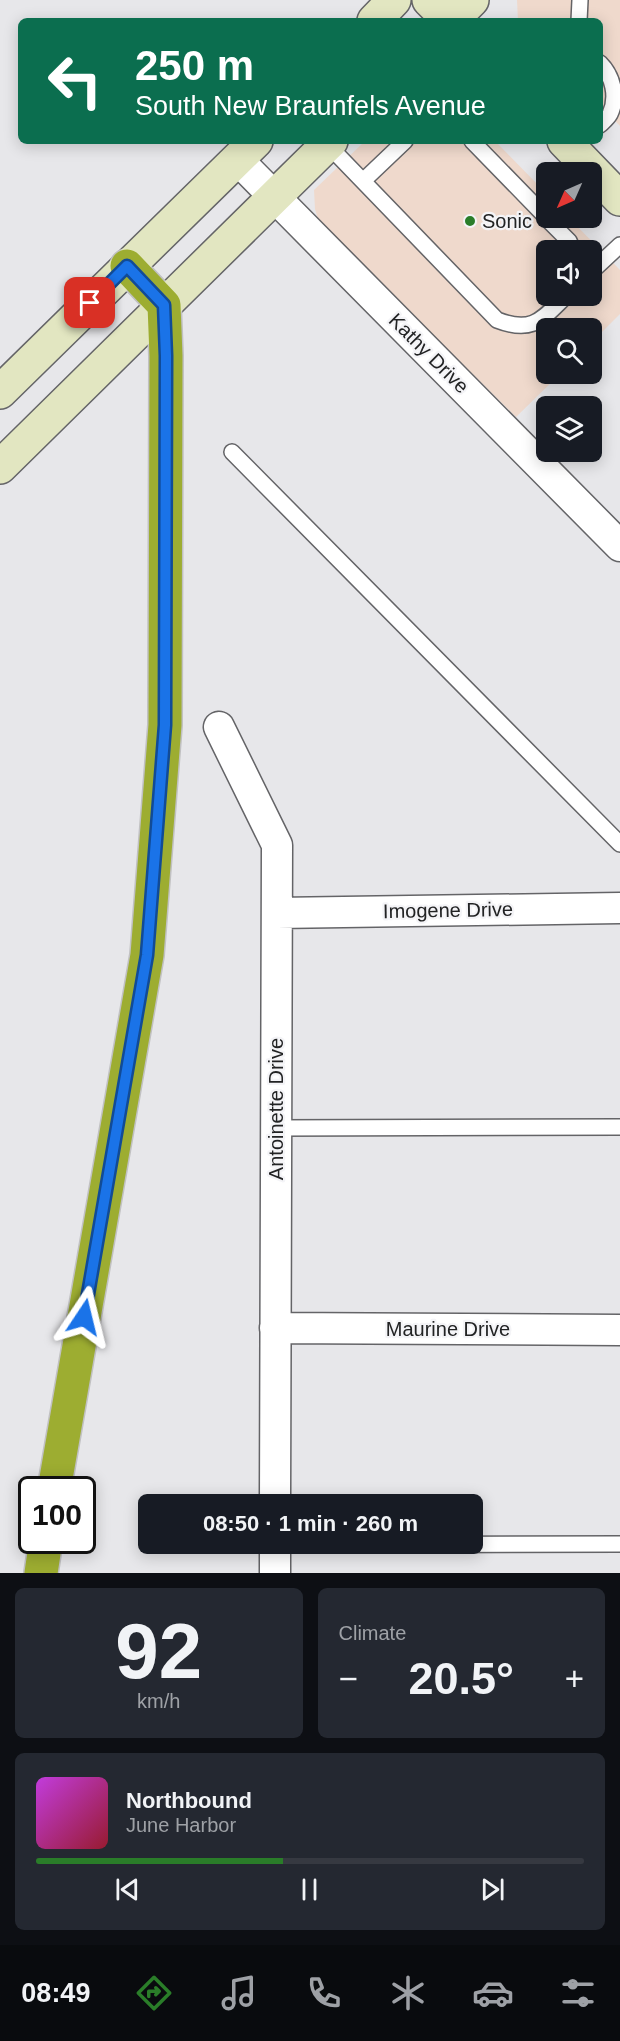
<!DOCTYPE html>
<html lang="en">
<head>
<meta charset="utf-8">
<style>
	:root { --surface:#171b24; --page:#242831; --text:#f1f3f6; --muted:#9ea1a6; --line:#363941; --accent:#2a7d29 }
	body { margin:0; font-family:Helvetica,sans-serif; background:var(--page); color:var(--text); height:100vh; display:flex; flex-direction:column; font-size:22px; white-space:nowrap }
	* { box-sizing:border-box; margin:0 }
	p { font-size:20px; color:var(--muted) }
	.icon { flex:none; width:33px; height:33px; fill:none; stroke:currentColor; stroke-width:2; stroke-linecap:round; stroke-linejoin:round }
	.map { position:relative; height:1573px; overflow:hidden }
	.details { display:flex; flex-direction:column; gap:15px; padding:15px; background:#0d0f14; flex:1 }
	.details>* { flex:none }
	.top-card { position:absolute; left:18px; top:18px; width:585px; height:126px; border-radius:9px; box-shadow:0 3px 15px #0003; background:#0b6e4f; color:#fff; overflow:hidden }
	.needle { width:39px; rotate:225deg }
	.tools { position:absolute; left:536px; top:162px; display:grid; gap:12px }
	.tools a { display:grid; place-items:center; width:66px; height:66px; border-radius:9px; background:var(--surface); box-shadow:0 3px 15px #0003; font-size:30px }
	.speed { position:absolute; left:18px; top:1476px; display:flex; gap:12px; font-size:30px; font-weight:700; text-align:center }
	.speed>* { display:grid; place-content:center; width:78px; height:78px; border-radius:50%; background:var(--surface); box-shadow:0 3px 15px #0003; line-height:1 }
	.speed .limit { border:3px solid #111; border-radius:9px; background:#fff; color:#111 }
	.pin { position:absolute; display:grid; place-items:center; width:51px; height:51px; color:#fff; margin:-26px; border-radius:12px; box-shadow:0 3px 9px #0006 }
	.me { position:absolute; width:66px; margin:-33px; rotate:10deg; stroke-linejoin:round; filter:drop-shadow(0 0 4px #0008) }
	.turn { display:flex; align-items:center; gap:21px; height:126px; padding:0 18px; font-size:27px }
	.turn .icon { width:78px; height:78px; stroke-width:2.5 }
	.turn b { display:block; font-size:42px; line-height:51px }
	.big { font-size:45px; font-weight:800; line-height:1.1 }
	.details .tile { flex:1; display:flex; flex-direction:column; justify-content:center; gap:9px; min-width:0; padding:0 21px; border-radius:9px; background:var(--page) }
	.details .dial { align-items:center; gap:0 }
	.dial b { font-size:78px; line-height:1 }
	.song { display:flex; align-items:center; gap:18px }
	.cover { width:72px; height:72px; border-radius:9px; background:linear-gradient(135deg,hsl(290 70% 55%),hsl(350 70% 35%)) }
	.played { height:6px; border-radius:3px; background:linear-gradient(90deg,var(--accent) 45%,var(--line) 45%) }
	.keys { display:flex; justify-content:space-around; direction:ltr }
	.heat { display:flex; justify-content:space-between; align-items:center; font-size:33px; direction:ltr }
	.details .tiles { flex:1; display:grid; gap:15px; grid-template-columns:1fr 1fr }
	.tile:last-child { grid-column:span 2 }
	.trip { position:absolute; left:138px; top:1494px; width:345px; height:60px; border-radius:9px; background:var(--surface); box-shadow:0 3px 15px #0003; font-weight:800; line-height:60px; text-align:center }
	.dock { display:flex; height:96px; justify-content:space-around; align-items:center; background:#090b0e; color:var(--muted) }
	.dock .icon { width:42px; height:42px }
	.dock .active { color:var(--accent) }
	.dock b { font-size:27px; color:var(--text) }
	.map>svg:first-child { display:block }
	.commercial { fill:#efd9cc; fill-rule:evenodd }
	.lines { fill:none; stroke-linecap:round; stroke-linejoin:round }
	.service-casing { stroke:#646467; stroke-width:18 }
	.minor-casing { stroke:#646467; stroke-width:33 }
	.secondary-casing { stroke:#646467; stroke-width:36 }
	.motorway-casing { stroke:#c1c1c2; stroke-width:36 }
	.service { stroke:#fff; stroke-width:15 }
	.minor { stroke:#fff; stroke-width:30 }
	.secondary { stroke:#e2e6c1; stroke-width:33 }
	.motorway { stroke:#9dad31; stroke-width:33 }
	.route-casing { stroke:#114b97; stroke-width:15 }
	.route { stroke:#1a73e8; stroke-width:10 }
	.poi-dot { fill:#2a7d29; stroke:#f4f4f7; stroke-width:2 }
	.labels { text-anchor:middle; stroke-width:4.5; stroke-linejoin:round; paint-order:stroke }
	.poi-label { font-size:20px; fill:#222324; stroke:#f4f4f7; text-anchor:start }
	.street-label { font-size:20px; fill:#222324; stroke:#f4f4f7 }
</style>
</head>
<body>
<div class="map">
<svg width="620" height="1573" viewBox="0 0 620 1573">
	<rect width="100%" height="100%" fill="#e7e7ea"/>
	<path class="commercial" d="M517,0H620V126L600,105V21H518Z
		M365,141H495L546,193V218H569L620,270V314L591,343V328H546V374H560L516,417L319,222L315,209L314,190ZM546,250H591V296H546Z"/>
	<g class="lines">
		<g class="service-casing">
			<path id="service" d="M579,21L580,0
				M600,63C613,76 618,97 610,114C608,118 603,122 600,125
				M472,141L546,217
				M327,144L497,320C533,334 542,319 566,296
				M363,181L405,141
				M546,218L569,241L573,250
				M591,272L620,245
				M232,452L620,844
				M276,1128L620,1127
				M275,1545L620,1544"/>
		</g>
		<g class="minor-casing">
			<path id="minor" d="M238,160L620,546
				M219,727L277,845L275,1504
				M277,913L620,908
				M275,1328L620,1330
				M275,1573V1544"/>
		</g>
		<g class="secondary-casing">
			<path id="secondary" d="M429,0L450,21
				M374,21L394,0
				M451,21L472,0
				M564,141L620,199
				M0,392L256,141
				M0,467L331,141"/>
		</g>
		<g class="motorway-casing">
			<path id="motorway" d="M54,1490L147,955L165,725L166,356L164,305L127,266
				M41,1573L46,1540"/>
		</g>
		<use href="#service" class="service"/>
		<use href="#minor" class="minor"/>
		<use href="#secondary" class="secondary"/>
		<use href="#motorway" class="motorway"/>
	</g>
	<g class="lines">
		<g class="route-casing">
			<path id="route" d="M84,1317L147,955L165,725L166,356L164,305L127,266L90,303"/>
		</g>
		<use href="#route" class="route"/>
	</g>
	<circle class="poi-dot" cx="470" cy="221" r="6"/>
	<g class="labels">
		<g class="poi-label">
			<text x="482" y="228">Sonic</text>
		</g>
		<g class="street-label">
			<text transform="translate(429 353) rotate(45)" y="7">Kathy Drive</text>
			<text transform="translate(448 910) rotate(-1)" y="7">Imogene Drive</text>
			<text transform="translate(276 1109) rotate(-90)" y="7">Antoinette Drive</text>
			<text x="448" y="1336">Maurine Drive</text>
		</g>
	</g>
</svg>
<div class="tools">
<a><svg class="needle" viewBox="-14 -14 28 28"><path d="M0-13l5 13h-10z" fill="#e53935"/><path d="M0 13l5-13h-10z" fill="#9ea1a6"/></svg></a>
<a><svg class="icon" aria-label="sound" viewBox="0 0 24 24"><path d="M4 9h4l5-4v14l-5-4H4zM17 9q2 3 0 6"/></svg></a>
<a><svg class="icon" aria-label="search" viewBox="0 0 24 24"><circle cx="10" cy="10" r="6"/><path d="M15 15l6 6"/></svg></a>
<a><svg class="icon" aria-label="layers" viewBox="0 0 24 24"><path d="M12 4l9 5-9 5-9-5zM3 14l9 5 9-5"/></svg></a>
</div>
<div class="speed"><div class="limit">100</div></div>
<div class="pin" style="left:90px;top:303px;background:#d93025"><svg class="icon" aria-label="arrive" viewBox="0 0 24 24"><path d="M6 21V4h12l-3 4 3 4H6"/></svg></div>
<svg class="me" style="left:84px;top:1317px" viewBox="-20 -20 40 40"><path d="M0-17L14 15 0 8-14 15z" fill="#1a73e8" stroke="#fff" stroke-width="4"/></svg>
<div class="trip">08:50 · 1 min · 260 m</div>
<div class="top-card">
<div class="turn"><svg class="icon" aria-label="left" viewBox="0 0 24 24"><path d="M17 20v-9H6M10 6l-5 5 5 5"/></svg><div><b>250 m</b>South New Braunfels Avenue</div></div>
</div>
</div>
<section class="details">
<div class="tiles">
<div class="tile dial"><b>92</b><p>km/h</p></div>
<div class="tile"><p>Climate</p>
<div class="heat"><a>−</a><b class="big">20.5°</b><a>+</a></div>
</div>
<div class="tile">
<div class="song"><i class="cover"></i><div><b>Northbound</b><p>June Harbor</p></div></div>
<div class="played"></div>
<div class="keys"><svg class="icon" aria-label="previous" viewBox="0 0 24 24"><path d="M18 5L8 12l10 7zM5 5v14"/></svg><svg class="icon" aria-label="pause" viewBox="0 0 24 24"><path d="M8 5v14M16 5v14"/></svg><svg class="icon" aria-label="next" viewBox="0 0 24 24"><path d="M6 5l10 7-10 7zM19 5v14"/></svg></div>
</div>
</div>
</section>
<nav class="dock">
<b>08:49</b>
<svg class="icon active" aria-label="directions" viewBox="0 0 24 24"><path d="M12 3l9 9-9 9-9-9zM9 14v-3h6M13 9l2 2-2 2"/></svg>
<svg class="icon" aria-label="music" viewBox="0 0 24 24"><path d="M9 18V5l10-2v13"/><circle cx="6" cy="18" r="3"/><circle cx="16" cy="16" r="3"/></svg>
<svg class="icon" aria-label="phone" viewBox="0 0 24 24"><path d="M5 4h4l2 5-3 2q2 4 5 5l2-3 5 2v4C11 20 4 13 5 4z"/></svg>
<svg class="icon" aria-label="climate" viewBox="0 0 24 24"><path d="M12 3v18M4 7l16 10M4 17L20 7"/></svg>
<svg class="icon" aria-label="car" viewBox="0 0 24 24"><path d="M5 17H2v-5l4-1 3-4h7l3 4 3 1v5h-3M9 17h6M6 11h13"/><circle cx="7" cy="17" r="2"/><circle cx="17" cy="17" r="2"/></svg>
<svg class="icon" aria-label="filters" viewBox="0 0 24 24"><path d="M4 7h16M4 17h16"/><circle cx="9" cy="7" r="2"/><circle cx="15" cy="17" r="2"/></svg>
</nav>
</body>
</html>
